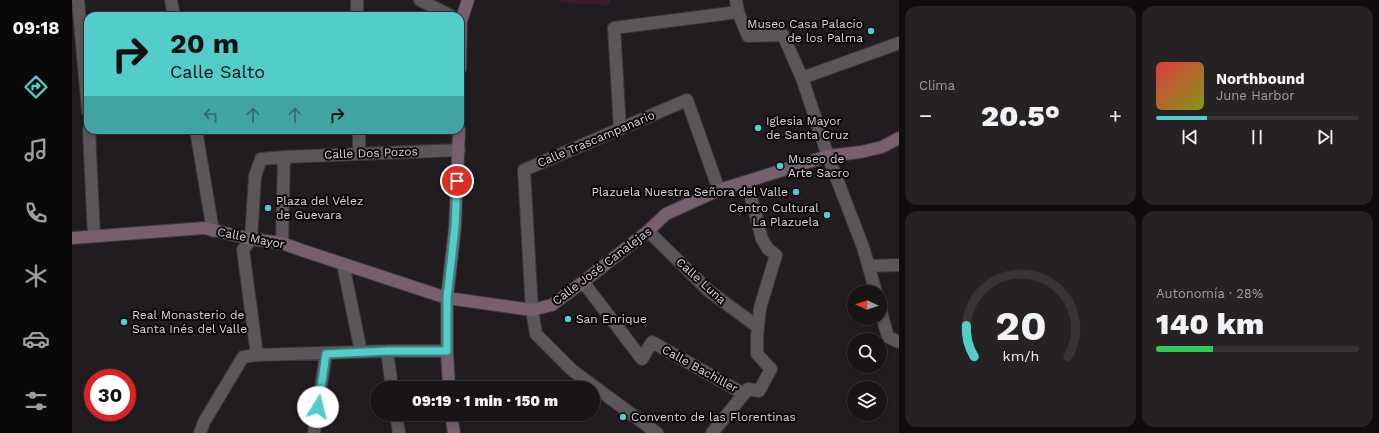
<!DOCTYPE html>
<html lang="es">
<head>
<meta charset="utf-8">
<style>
	:root { --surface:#191517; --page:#262224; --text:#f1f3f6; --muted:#9f9fa1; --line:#373436; --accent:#53cdca }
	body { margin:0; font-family:"Work Sans",sans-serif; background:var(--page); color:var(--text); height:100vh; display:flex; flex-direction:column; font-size:15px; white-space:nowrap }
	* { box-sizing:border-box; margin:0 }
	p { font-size:13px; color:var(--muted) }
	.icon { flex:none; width:22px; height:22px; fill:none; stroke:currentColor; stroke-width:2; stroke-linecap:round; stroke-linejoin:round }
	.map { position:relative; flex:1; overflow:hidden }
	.panel { display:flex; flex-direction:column; gap:6px; padding:6px; background:#0e0c0d; width:480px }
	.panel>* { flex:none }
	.banner { position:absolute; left:12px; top:12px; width:380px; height:122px; border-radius:12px; box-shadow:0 2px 6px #0003,0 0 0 1px var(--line); background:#53cdca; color:#111; overflow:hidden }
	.needle { width:26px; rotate:273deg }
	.fabs { position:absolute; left:775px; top:285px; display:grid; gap:8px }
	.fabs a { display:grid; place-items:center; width:40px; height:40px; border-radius:50%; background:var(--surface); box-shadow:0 2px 6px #0003,0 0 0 1px var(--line); font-size:20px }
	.speed { position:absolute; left:12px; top:369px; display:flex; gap:8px; font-size:20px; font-weight:700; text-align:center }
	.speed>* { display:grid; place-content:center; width:52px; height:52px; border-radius:50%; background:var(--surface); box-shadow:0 2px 6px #0003,0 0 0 1px var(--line); line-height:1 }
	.speed .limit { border:6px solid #d22; background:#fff; color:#111 }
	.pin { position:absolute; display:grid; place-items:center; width:34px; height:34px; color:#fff; margin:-17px; border:2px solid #fff; border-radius:50%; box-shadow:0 1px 4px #0007 }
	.me { position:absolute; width:44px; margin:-22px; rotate:9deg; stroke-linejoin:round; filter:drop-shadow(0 0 3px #0008) }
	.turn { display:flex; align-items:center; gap:14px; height:84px; padding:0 20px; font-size:18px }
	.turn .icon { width:52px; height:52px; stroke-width:2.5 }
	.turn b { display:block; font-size:28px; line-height:34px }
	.lanes { display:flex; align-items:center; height:38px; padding:0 20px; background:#0003; justify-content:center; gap:20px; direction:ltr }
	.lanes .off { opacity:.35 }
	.big { font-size:30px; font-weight:800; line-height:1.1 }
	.panel .tile { flex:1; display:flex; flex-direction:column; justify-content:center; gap:6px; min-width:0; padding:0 14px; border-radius:12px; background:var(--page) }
	.panel .dial { align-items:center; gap:0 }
	.dial svg { height:104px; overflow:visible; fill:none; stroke:var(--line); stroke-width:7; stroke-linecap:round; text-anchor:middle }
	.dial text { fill:var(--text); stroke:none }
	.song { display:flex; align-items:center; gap:12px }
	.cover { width:48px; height:48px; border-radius:6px; background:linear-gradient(135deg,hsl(0 70% 55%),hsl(70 70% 35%)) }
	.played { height:4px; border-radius:2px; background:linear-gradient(90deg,var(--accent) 25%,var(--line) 25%) }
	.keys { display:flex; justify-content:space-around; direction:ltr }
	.heat { display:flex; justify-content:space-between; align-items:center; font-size:22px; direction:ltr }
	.charge { height:6px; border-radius:3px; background:linear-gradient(90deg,#34c759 28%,var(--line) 0) }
	.panel .tiles { flex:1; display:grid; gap:6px; grid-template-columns:repeat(2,1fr) }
	.trip { position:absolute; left:298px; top:381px; width:230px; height:40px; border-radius:20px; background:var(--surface); box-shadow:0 2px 6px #0003,0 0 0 1px var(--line); font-weight:800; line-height:40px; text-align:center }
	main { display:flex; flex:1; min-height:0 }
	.dock { display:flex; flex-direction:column; width:72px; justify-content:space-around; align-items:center; background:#0a0809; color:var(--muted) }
	.dock .icon { width:28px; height:28px }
	.dock .current { color:var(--accent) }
	.dock b { font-size:18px; color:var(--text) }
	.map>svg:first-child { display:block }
	.green { fill:#3a1c2f }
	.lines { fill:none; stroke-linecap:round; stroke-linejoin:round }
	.street-casing { stroke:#3c393b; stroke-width:14 }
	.secondary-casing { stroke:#3c393b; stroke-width:14 }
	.street { stroke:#5b5659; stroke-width:12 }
	.secondary { stroke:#785f6e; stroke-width:12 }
	.route-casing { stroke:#368583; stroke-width:10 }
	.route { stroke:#53cdca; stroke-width:7 }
	.poi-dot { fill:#53cdca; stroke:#090708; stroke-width:1.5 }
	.labels { text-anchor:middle; stroke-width:4; stroke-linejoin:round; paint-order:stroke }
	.poi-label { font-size:12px; fill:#dcd9db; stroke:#090708; text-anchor:start }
	.street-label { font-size:12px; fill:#dcd9db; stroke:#090708 }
</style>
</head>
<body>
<main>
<nav class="dock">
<b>09:18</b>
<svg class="icon current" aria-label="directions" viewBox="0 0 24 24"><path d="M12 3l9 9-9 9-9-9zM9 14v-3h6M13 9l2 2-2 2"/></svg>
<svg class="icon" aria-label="music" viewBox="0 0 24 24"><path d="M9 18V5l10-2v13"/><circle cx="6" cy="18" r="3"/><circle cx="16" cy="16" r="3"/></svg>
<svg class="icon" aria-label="phone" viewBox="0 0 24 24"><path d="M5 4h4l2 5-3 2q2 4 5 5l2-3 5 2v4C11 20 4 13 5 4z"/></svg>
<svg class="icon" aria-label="climate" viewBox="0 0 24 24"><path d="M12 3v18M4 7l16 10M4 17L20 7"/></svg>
<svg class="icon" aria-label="car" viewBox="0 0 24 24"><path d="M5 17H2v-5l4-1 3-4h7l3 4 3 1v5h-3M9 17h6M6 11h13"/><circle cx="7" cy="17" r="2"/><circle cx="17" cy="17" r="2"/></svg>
<svg class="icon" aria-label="filters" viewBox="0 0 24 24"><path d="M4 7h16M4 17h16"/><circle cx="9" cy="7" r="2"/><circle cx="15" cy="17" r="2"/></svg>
</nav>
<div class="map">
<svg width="827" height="433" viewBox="0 0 827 433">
	<rect width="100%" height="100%" fill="#211c1f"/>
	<path class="green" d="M489,0H538V5L489,3Z"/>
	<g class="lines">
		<g class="street-casing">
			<path id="street" d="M6,0L16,111
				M99,0L102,16
				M285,0V16
				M348,0L379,16
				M664,0L666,12L676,36L711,35L730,78L756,156L791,247L804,292
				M730,78L827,43
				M548,129L542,28L666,12
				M17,130L22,236
				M124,130L141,231
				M287,130V154
				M212,157L387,150
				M576,231L637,291L686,327
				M271,264L289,352
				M797,266L827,265
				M511,282L570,359L580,342L672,394
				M808,308L816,337L827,342
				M315,351L320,388
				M185,355L315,351H375
				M324,414L327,433
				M128,433L132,422L171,357L185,355L171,250L179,239L183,176L189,159L212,157L210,243
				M242,433L254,354
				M585,433L500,370L464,334L460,310L452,170L615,100L647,190
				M640,433L676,389L687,391L699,369L685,354V337L688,308L704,255L696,249L690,239L675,182"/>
		</g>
		<g class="secondary-casing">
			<path id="secondary" d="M388,69L389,21L396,0
				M0,238L132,228L179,239L210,243L229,250L375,298L460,310L480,305L511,282L576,231L594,214L647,190L756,156L789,152L810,147L827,138
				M377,388L375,351V298L383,227L387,130
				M379,414L382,433"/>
		</g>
		<use href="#street" class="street"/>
		<use href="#secondary" class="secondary"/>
	</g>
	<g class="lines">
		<g class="route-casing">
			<path id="route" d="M246,407L254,354L315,351H375V298L383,227L385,181"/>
		</g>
		<use href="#route" class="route"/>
	</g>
	<g class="poi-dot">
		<circle cx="799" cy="31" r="4"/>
		<circle cx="686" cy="128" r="4"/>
		<circle cx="708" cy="166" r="4"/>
		<circle cx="724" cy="192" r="4"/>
		<circle cx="196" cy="208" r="4"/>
		<circle cx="755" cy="215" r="4"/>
		<circle cx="496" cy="319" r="4"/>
		<circle cx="52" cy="322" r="4"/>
		<circle cx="551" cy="417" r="4"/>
	</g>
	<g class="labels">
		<g class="poi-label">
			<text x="791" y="28" text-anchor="end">Museo Casa Palacio<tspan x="791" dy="14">de los Palma</tspan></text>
			<text x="694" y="125">Iglesia Mayor<tspan x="694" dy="14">de Santa Cruz</tspan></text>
			<text x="716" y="163">Museo de<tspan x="716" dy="14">Arte Sacro</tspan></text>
			<text x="716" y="196" text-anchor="end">Plazuela Nuestra Señora del Valle</text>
			<text x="204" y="205">Plaza del Vélez<tspan x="204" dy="14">de Guevara</tspan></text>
			<text x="747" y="212" text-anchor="end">Centro Cultural<tspan x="747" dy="14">La Plazuela</tspan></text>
			<text x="60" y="319">Real Monasterio de<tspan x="60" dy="14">Santa Inés del Valle</tspan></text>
			<text x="504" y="323">San Enrique</text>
			<text x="559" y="421">Convento de las Florentinas</text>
		</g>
		<g class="street-label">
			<text transform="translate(524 139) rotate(-23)" y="4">Calle Trascampanario</text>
			<text transform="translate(299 153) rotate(-2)" y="4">Calle Dos Pozos</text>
			<text transform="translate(179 238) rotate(11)" y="4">Calle Mayor</text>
			<text transform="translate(530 266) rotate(-37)" y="4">Calle José Canalejas</text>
			<text transform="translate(629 281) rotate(42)" y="4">Calle Luna</text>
			<text transform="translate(628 369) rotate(29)" y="4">Calle Bachiller</text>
		</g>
	</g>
</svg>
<div class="fabs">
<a><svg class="needle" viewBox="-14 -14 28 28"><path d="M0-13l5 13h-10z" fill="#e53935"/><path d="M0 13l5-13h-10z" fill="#9f9fa1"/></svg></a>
<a><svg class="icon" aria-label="search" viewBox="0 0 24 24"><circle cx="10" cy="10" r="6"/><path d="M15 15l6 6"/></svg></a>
<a><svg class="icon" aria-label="layers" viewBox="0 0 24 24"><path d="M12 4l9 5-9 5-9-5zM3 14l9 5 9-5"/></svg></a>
</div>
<div class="speed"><div class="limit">30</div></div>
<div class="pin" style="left:385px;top:181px;background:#d93025"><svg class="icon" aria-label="arrive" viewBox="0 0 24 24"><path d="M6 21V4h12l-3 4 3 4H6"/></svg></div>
<svg class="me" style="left:246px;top:407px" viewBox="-20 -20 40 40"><circle r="19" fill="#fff"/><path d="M0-13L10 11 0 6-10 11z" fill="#53cdca"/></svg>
<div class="trip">09:19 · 1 min · 150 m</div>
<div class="banner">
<div class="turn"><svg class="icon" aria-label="right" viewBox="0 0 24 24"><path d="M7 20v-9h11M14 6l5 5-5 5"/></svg><div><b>20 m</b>Calle Salto</div></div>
<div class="lanes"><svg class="icon off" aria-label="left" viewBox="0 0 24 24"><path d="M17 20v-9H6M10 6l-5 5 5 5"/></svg><svg class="icon off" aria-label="ahead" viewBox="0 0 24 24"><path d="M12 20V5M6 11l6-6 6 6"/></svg><svg class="icon off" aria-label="ahead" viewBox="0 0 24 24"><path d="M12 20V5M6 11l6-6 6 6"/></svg><svg class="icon" aria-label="right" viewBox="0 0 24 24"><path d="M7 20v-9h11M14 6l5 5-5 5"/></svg></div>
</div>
</div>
<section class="panel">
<div class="tiles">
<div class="tile"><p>Clima</p>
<div class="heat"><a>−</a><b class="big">20.5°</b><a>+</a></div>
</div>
<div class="tile">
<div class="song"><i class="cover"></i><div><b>Northbound</b><p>June Harbor</p></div></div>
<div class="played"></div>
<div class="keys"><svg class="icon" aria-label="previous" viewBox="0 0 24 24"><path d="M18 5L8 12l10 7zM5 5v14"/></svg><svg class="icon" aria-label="pause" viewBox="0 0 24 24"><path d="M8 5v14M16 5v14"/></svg><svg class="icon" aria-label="next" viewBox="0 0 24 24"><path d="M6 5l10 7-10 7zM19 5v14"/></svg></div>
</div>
<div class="tile dial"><svg viewBox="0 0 100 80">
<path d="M14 69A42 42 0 1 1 86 69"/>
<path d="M14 69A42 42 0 0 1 8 45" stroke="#53cdca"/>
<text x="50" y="56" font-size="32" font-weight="700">20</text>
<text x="50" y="72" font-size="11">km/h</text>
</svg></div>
<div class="tile"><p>Autonomía · 28%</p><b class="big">140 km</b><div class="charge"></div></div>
</div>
</section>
</main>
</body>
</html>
